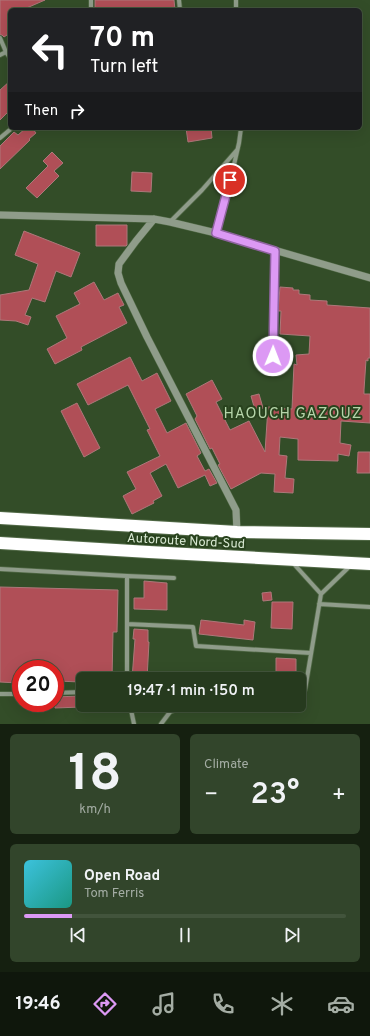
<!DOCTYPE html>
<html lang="en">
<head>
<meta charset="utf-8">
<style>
	:root { --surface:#263a1e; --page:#32452b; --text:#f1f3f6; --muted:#a4ada4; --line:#42543c; --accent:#dc99f4 }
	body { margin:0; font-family:Overpass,sans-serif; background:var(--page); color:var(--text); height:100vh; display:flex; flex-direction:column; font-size:15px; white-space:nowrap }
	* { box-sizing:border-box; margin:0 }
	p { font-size:13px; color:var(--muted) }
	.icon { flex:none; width:22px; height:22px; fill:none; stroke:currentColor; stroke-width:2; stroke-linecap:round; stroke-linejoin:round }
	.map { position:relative; height:724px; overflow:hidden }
	.drawer { display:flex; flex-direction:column; gap:10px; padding:10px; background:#152010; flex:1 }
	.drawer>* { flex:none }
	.banner { position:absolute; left:8px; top:8px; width:354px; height:122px; border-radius:6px; box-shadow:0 4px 16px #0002,0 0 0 1px var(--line); background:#202124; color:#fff; overflow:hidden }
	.speed { position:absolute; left:12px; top:660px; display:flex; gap:8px; font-size:20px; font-weight:700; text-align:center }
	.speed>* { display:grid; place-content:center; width:52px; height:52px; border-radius:50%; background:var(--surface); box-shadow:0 4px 16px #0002,0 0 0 1px var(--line); line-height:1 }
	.speed .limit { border:6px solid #d22; background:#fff; color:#111 }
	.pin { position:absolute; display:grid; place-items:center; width:34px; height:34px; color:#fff; margin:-17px; border:2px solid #fff; border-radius:50%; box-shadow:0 1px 4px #0007 }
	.me { position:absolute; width:44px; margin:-22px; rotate:1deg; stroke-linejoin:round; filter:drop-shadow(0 0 3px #0008) }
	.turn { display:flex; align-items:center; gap:14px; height:84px; padding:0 16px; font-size:18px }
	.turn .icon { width:52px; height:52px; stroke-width:2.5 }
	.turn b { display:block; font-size:28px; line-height:34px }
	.then { display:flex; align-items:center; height:38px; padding:0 16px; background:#0003; gap:8px; font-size:15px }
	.big { font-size:30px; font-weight:600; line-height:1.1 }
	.drawer .widget { flex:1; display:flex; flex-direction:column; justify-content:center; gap:6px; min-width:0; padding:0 14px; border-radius:6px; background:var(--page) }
	.drawer .dial { align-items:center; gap:0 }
	.dial b { font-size:52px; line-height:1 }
	.song { display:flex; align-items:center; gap:12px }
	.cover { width:48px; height:48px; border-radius:6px; background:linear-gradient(135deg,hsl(190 70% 55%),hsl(170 70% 35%)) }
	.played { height:4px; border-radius:2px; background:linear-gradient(90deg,var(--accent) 15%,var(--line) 15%) }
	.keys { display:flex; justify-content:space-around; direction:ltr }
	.heat { display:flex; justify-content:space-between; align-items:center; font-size:22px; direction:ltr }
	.drawer .tiles { flex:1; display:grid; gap:10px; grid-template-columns:1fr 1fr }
	.widget:last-child { grid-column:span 2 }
	.trip { position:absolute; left:76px; top:672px; width:230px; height:40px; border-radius:6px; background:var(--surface); box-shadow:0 4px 16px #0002,0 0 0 1px var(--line); font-weight:600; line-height:40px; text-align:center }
	.menu { display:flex; height:64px; justify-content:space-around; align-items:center; background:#0f170c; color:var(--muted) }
	.menu .icon { width:28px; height:28px }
	.menu .on { color:var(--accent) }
	.menu b { font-size:18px; color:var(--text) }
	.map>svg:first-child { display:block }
	.building { fill:#b04f57; stroke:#ad787a }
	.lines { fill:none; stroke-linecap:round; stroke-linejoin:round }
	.service-casing { stroke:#516946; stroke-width:4.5 }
	.minor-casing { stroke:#516946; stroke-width:5.5 }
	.tertiary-casing { stroke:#516946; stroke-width:8 }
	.motorway-casing { stroke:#516946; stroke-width:14 }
	.service { stroke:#8f9c8a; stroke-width:3 }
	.minor { stroke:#8f9c8a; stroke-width:4 }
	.tertiary { stroke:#8f9c8a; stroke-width:7 }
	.motorway { stroke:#fff; stroke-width:12 }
	.route-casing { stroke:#8f639f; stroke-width:10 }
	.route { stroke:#dc99f4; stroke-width:7 }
	.labels { text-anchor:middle; stroke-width:4; stroke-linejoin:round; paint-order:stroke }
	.street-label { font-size:13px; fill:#d7e7d1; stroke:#28421d }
	.quarter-label { font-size:15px; letter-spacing:1px; fill:#b6d5aa; stroke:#28421d }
</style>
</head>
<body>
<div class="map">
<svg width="370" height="724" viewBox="0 0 370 724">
	<rect width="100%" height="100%" fill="#334d28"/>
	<path class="building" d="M0,0H45L22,10H10V33L4,37L2,35H0Z
		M95,0H174L175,10H95Z
		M10,81V110L0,120V90Z
		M26,128H32L36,133L29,139L30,140L0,169V146L14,132L18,135Z
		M186,128H211L212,138L188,142Z
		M52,152L63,163L54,171L59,176L37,198L26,188L48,166L43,161Z
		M132,172L152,173L151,192L131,191Z
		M96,225H127V245L126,246H96Z
		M24,231L80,253L71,277L56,271L45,302L32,298L25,315L31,317L28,325L16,321L0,320V295L29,290L38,264L15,255Z
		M94,282L104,300L118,293L124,305L119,307L127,323L81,347L82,350L55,364L47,349L67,338L56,316L80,304L74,293Z
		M280,287L293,288V290H299V294L310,295V300L327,301V305L370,308V358H368V361L366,360L364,390V394H370V423L341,421L340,443L351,445L349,456L338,454V461L298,460V439L280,437L279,455L287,456L285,478L294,479L293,493L274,492L275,474L261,473L231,489L218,465L220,464L212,448L210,449L195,419L197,416L186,394L212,380L222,399L216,402L230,430L249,421L265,452L268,407L292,409L294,364L297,365L296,355L309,354L310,336L280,334L281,311H278Z
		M130,357L142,381L157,373L171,401L155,409L167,433L186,423L201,453L197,456L205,471L209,469L217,483L210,486L205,475L178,488L166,464L150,473L162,496L153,501L154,503L132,514L123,496L136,489L127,472L160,456L147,430L150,429L128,385L88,405L77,384Z
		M259,394L263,408L255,410L251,396Z
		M77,403L100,448L84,457L61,411Z
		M358,452H370V473H357Z
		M144,581L167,583V610L134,609V598H144Z
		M0,587L118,590L117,632H113L112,679H81V682L56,681V669H18V683L0,682Z
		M271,592L272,600L263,601L262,593Z
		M272,602H293L292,629L271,628Z
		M201,620L244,625V620L255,622L253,640L199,634Z
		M134,629L148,630V642H149L147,679H132L135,639H133Z
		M276,658L296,659V675H295V679H276Z
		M80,696L81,707L55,708V697Z"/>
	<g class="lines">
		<g class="service-casing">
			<path id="service" d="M273,356L275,251"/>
		</g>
		<g class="minor-casing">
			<path id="minor" d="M91,0V10
				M179,0L180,10
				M236,10V0
				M0,38L6,52L0,55
				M6,52L10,58
				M0,138L12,128
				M170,222L202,190L237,150
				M216,233L227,195L239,143L241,128
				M293,563L321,594
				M0,569L127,576L174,578
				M319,604L370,607
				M127,624L193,627L196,646L311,653
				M127,679V576
				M55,693L83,692
				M0,694H21
				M299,694L305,690L321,594L350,566
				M130,705L134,724
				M165,705L170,712
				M255,705H270
				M161,724L170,712L188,705"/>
		</g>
		<g class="tertiary-casing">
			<path id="tertiary" d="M0,215L154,219L170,222L216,233L370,278
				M154,219L136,241L119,264L118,273L121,283L147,337L236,510L237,532"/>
		</g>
		<g class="motorway-casing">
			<path id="motorway" d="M0,518L237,532L370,534
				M0,543L149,552L370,564"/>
		</g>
		<use href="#service" class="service"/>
		<use href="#minor" class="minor"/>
		<use href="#tertiary" class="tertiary"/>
		<use href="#motorway" class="motorway"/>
	</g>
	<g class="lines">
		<g class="route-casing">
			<path id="route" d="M230,180L216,233L275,251L273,356"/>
		</g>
		<use href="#route" class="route"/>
	</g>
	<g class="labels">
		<g class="street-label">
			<text transform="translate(186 540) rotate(3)" y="5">Autoroute Nord-Sud</text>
		</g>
		<g class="quarter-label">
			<text x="293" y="418">HAOUCH GAZOUZ</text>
		</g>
	</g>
</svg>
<div class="speed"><div class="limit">20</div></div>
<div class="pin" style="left:230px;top:180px;background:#d93025"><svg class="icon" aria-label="arrive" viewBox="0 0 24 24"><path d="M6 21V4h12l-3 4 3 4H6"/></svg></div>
<svg class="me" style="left:273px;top:356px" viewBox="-20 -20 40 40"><circle r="17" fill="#dc99f4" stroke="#fff" stroke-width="3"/><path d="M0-11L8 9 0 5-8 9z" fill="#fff"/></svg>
<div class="trip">19:47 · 1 min · 150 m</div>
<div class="banner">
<div class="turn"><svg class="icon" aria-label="left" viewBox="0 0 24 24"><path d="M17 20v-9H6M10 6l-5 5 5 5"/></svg><div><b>70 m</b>Turn left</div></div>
<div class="then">Then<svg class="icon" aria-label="right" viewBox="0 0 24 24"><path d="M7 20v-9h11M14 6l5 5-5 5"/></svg></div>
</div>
</div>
<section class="drawer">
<div class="tiles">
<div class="widget dial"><b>18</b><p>km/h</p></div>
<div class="widget"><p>Climate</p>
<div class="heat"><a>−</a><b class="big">23°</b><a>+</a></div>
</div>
<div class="widget">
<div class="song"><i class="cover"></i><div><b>Open Road</b><p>Tom Ferris</p></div></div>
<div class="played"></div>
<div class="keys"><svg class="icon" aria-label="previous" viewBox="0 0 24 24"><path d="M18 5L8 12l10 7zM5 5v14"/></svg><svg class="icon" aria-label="pause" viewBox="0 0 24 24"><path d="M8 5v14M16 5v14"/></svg><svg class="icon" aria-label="next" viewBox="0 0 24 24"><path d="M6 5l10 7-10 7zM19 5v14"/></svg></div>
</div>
</div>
</section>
<nav class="menu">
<b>19:46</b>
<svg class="icon on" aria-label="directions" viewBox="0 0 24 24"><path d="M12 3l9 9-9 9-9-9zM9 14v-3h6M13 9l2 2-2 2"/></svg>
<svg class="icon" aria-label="music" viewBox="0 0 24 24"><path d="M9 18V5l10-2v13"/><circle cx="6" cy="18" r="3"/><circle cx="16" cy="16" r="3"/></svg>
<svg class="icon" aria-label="phone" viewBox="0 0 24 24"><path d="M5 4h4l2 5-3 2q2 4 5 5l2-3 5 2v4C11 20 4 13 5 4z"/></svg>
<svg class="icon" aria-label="climate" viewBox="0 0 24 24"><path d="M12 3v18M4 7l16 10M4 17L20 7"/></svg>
<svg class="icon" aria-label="car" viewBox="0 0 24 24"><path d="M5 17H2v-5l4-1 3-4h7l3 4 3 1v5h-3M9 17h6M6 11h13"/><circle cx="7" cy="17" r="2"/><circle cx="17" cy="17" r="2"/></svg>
</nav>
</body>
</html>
